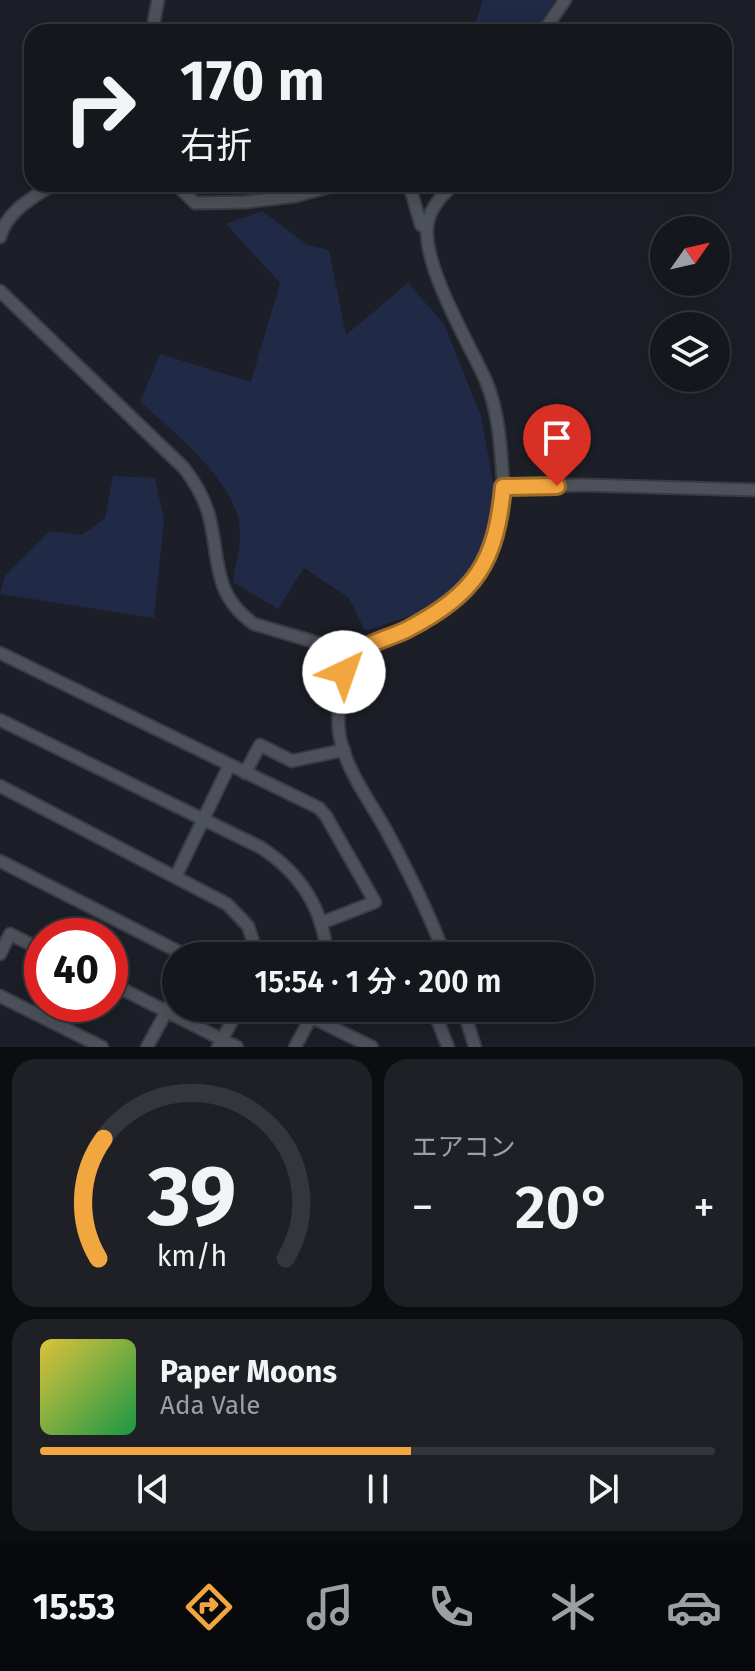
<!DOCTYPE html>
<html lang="ja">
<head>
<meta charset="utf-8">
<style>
	:root { --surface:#15171d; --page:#1e2026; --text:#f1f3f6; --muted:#9d9fa4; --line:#34363b; --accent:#f1a63f }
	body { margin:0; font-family:"Fira Sans","Noto Sans JP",sans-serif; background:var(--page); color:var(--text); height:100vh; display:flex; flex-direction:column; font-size:30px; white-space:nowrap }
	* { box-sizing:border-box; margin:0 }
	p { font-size:26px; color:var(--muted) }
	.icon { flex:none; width:44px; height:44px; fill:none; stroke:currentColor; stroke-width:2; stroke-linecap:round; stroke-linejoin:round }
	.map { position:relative; height:1047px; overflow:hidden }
	.side { display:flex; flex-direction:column; gap:12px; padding:12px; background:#0c0d10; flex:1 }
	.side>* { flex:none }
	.guide { position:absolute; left:24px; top:24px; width:708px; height:168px; border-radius:24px; box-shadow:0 4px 20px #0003,0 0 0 2px var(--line); background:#15171d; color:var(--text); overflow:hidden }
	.needle { width:52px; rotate:56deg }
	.controls { position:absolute; left:650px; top:216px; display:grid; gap:16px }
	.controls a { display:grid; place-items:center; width:80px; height:80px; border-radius:50%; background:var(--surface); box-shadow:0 4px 20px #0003,0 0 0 2px var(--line); font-size:40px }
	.speed { position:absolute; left:24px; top:918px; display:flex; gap:16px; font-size:40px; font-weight:700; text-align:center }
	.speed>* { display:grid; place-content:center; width:104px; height:104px; border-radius:50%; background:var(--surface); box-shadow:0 4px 20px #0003,0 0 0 2px var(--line); line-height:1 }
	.speed .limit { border:12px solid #d22; background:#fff; color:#111 }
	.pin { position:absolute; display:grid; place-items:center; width:68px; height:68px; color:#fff; margin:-82px -34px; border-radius:50% 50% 50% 0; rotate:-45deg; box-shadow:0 0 8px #0007 }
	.pin .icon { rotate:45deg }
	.me { position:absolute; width:88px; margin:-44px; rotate:42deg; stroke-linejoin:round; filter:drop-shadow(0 0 6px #0008) }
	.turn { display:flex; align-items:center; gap:28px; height:168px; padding:0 24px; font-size:36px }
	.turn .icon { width:104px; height:104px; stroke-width:2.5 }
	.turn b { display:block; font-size:56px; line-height:68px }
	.big { font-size:60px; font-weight:600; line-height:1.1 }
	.side .tile { flex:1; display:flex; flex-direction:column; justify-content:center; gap:12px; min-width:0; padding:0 28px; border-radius:24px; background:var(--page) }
	.side .dial { align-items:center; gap:0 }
	.dial svg { height:208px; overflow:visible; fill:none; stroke:var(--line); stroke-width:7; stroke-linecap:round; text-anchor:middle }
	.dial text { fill:var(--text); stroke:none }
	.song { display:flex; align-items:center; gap:24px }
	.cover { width:96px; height:96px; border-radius:12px; background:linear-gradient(135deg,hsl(50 70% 55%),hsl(140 70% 35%)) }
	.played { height:8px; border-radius:4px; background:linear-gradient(90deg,var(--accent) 55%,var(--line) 55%) }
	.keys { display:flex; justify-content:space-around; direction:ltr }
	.heat { display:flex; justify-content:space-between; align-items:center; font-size:44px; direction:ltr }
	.side .tiles { flex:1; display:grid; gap:12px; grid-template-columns:1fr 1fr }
	.tile:last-child { grid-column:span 2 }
	.trip { position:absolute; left:162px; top:942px; width:432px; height:80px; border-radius:40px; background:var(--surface); box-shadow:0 4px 20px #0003,0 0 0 2px var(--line); font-weight:600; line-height:80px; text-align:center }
	.tabs { display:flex; height:128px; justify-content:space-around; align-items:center; background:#08090c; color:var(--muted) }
	.tabs .icon { width:56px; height:56px }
	.tabs .active { color:var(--accent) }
	.tabs b { font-size:36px; color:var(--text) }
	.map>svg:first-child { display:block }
	.green { fill:#202a46 }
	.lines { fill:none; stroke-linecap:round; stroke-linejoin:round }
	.minor-casing { stroke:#3a3c43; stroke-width:15 }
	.minor { stroke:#4d515a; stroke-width:11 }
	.route-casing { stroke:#9d6c29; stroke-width:20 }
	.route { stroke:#f1a63f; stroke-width:14 }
</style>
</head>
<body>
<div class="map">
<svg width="755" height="1047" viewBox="0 0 755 1047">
	<rect width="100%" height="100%" fill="#1c1f27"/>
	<path class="green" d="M483,0H555L534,32H472Z
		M262,211L308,245L329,250L346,335L408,283L444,324L481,416L498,508L491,541L474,572L462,586L430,609L365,631L349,598L304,568L278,609L233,582C235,566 241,548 240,532C240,485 173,431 140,402L160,354L251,382L280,283L226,224Z
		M113,476L155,478L164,520L154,618L0,594L5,576L50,531L82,535L105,518Z"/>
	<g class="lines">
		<g class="minor-casing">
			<path id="minor" d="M152,32L158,0
				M543,32L565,0
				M176,184L195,203L246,202L296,196L339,184
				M409,184L421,225L427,229
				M0,237C7,211 32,198 54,184
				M0,291L184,468C194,481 203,496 208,512C221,557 210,593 254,624L342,650L351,657
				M503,487L583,485L755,490
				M0,653L319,808L326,816L375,902L321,923
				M0,720L260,847C300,873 323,907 327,956
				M245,773L260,745L292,761L344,750
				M0,786L227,904L248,926L258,956
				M0,861L187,956
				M176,876L229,766
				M0,954L10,934L42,950
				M445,956C429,912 408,871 386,830C369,800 347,771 340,738C336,717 340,665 357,651C370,640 391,637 407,630C467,600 506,552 503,482C501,449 499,412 486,381C470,344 416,257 429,218C433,204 444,194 454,184
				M110,983L237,1047
				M0,996L102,1047
				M428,1008L435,1014L448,1047
				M463,1008L475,1047
				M313,1018L372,1047
				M147,1047L176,994
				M218,1047L239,1008
				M295,1047L316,1008"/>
		</g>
		<use href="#minor" class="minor"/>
	</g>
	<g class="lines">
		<g class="route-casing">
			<path id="route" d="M344,672C355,642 383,642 408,629C476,593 496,562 503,487L557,486"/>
		</g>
		<use href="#route" class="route"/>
	</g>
</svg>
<div class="controls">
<a><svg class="needle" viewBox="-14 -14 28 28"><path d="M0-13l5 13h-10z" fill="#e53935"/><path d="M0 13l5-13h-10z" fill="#9d9fa4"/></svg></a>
<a><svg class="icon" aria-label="layers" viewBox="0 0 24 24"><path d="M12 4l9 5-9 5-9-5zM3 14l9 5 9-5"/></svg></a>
</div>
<div class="speed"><div class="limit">40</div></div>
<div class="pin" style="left:557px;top:486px;background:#d93025"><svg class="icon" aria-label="arrive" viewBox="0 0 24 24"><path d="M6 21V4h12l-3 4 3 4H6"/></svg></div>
<svg class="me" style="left:344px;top:672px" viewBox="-20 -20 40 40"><circle r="19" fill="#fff"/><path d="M0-13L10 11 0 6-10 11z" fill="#f1a63f"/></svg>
<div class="trip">15:54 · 1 分 · 200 m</div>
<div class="guide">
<div class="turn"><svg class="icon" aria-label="right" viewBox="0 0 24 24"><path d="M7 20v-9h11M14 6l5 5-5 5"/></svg><div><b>170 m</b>右折</div></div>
</div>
</div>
<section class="side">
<div class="tiles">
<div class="tile dial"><svg viewBox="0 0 100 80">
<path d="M14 69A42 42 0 1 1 86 69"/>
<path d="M14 69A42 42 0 0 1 16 23" stroke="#f1a63f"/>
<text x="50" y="56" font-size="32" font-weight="700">39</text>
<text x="50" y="72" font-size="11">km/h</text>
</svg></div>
<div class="tile"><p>エアコン</p>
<div class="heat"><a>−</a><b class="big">20°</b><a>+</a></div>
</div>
<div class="tile">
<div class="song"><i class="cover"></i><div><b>Paper Moons</b><p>Ada Vale</p></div></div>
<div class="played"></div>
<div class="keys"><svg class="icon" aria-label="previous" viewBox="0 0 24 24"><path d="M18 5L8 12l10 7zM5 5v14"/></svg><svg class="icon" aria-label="pause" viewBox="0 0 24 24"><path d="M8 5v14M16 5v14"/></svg><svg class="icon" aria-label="next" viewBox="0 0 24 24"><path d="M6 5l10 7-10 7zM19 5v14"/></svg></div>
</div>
</div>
</section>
<nav class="tabs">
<b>15:53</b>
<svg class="icon active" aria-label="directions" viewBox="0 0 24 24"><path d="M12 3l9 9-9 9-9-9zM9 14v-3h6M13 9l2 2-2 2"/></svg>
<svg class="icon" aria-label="music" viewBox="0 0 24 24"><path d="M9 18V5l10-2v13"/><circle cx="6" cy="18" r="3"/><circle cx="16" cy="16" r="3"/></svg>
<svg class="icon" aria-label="phone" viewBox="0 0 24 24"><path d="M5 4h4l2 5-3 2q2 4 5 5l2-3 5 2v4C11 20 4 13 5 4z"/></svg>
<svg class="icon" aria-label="climate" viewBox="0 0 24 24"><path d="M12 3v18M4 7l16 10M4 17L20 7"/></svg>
<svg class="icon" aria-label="car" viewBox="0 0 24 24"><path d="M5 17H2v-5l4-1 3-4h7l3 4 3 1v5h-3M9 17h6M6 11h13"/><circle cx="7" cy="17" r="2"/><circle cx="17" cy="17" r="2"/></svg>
</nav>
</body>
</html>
